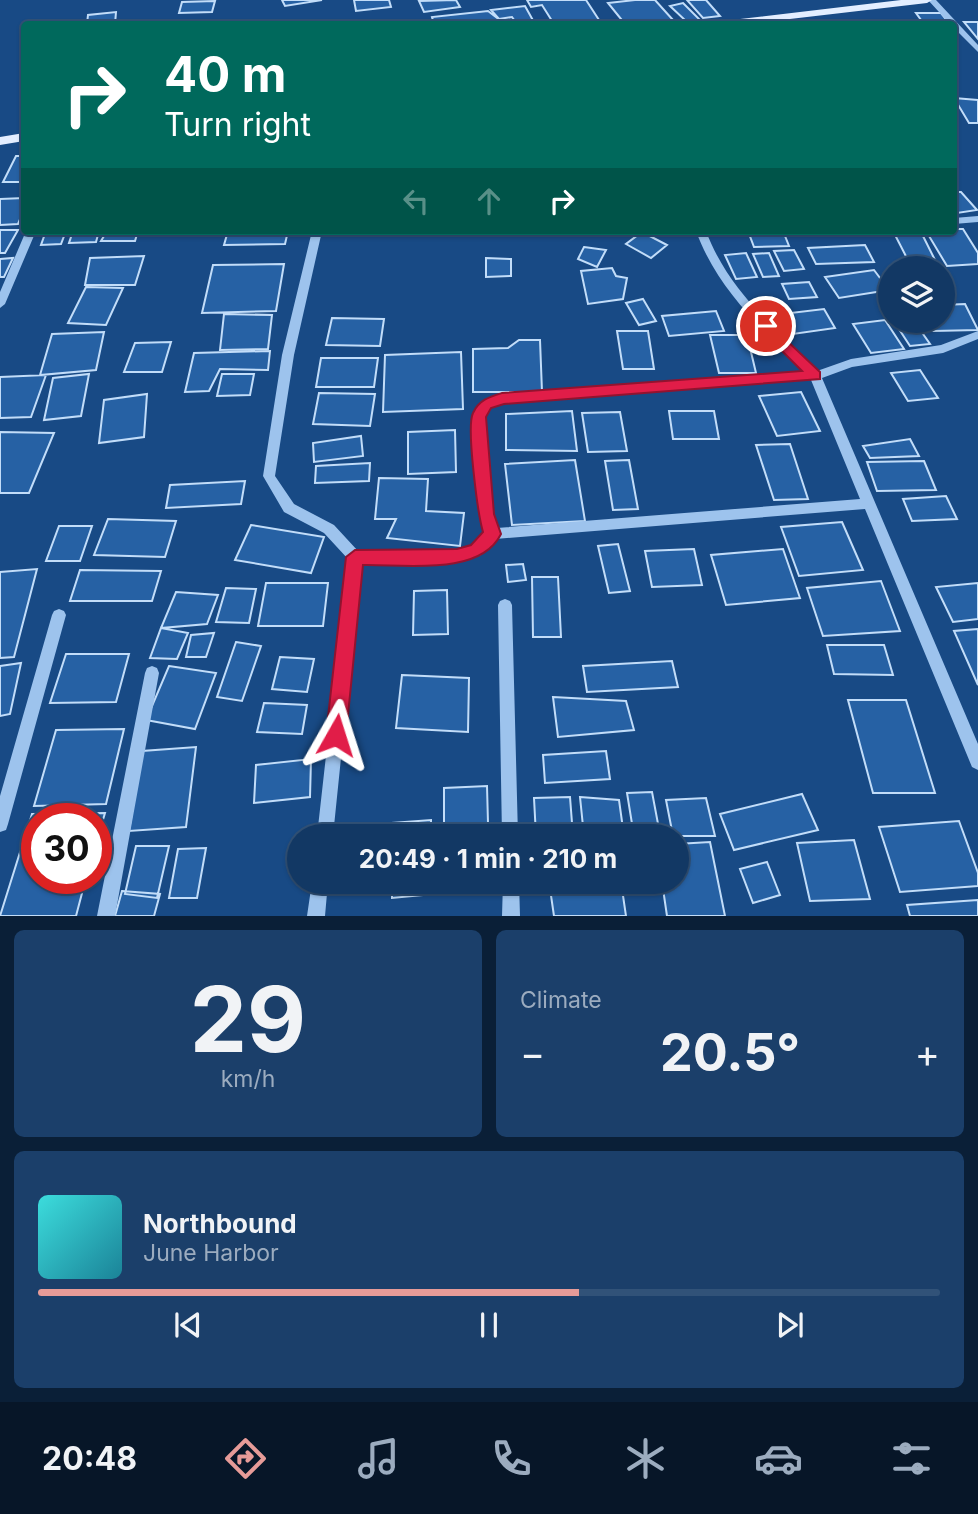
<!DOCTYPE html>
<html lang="en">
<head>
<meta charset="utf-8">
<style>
	:root { --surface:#123864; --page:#1b3f6a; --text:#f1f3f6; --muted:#9cacbf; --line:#315278; --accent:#e69b98 }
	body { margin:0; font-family:Inter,sans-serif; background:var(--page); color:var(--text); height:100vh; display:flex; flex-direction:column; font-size:26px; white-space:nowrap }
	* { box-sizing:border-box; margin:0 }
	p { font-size:23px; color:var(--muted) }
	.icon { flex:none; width:38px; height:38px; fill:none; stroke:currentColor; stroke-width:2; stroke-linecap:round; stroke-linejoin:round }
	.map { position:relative; height:916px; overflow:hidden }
	.details { display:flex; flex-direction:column; gap:14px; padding:14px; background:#0a1f37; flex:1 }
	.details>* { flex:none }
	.guide { position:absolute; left:21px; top:21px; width:936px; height:214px; border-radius:7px; box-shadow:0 2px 5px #0004,0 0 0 2px var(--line); background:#00695c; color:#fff; overflow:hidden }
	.fabs { position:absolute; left:878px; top:256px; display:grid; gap:14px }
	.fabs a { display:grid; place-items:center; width:77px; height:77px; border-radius:50%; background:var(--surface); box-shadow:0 2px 5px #0004,0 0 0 2px var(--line); font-size:35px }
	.speed { position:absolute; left:21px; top:803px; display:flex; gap:14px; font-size:35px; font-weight:700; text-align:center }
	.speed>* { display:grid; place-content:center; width:91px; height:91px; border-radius:50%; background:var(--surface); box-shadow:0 2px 5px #0004,0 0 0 2px var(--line); line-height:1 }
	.speed .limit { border:10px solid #d22; background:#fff; color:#111 }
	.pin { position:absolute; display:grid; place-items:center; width:60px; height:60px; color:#fff; margin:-30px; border:4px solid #fff; border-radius:50%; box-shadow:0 2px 7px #0007 }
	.me { position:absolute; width:77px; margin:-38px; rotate:6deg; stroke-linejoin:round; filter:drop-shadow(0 0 5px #0008) }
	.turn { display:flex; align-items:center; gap:24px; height:147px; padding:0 28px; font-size:32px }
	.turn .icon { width:91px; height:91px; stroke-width:2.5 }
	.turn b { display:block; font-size:49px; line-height:60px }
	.lanes { display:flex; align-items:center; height:66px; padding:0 28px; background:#0003; justify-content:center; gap:35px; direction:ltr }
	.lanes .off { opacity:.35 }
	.big { font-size:52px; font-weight:700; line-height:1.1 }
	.details .tile { flex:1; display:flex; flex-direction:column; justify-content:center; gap:10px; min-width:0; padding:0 24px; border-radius:10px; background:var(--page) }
	.details .dial { align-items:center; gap:0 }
	.dial b { font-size:91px; line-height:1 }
	.song { display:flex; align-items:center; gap:21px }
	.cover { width:84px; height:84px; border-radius:10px; background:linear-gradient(135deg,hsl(180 70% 55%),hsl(190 70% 35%)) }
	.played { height:7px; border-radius:4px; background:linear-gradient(90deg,var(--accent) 60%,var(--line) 60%) }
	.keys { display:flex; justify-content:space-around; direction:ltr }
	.heat { display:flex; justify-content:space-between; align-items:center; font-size:38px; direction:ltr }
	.details .tiles { flex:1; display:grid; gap:14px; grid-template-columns:1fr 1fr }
	.tile:last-child { grid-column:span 2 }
	.trip { position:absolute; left:287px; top:824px; width:402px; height:70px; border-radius:35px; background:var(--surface); box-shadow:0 2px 5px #0004,0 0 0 2px var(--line); font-weight:700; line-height:70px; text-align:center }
	.tab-bar { display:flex; height:112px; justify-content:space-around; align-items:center; background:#071628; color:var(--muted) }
	.tab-bar .icon { width:49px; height:49px }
	.tab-bar .selected { color:var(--accent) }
	.tab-bar b { font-size:32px; color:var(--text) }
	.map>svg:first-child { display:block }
	.building { fill:#2661a4; stroke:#c2ddf9; stroke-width:2 }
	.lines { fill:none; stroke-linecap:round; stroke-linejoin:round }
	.minor { fill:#9dc3ed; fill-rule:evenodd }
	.major { fill:#e3eeff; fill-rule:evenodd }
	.route { fill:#e11d48; stroke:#92132f; stroke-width:2 }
</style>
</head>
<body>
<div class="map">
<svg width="978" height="916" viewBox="0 0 978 916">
	<rect width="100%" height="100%" fill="#184a85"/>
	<path class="building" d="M282,0H322L285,6Z
		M354,0H389L391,7L356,11Z
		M456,0L460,7L424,12L419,1Z
		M527,0H586L601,23L554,24L542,5L531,7Z
		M635,0H655L673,20L625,24L608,3Z
		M687,0H706L720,16L703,18Z
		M215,1L212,12L179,13L182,2Z
		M683,3L700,20L687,22L670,6Z
		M525,6L535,24H517L512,17L499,19L491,10Z
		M488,11L505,24H434L432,17Z
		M116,12L115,24H87L88,15Z
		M916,13H941L950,24H924Z
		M964,22H978V39Z
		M954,98L978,100V123H969Z
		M16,156H24V182H3Z
		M954,192H961L977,210L957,213L954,209Z
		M24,198V210L18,224L0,225V199Z
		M954,229H963L978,253V264L947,266L926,231Z
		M0,230H18L5,253H0Z
		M46,231H66L61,244L41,245Z
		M73,231H99L96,242L69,243Z
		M107,231H138L135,241H101Z
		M228,231H288L285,244L224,245Z
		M748,231H783L789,246L754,247Z
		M642,232L667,245L651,258L626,244Z
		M921,232L937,264H910L894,233Z
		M865,245L874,262L816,264L808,248Z
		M584,247L606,250L597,267L578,259Z
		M794,250L804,269L784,271L774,251Z
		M746,253L757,277L736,279L725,255Z
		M769,253L779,276L763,277L753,254Z
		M144,256L135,285H85L90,258Z
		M13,258L4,277H0V259Z
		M486,258L511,259V276L486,277Z
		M284,264L276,311L202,313L213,265Z
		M612,268L616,276L627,278L623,299L588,304L581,271Z
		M874,270L889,290L839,298L825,277Z
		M809,282L817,297L789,299L782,284Z
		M86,287L123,288L106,325L68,323Z
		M643,299L656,321L639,325L626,303Z
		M965,304L978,330L933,331L929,320H943V305Z
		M824,309L835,328L793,334L782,314Z
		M716,311L724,331L669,336L662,316Z
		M224,314L272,315L268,349L220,350Z
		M332,318L384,319L380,346L326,345Z
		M885,320L904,349L871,353L853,324Z
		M916,324L930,344L910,346L897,326Z
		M617,331H648L654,369H623Z
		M104,332L96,370L40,375L52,334Z
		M710,335H747L756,373H719Z
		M519,340H540L542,392H473V349L508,348Z
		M171,342L162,372H124L135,343Z
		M270,351L268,370L220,369L209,391L185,392L194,353Z
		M461,352L463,409L383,412L385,355Z
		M321,358H378L374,387H316Z
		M920,370L938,398L908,401L891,373Z
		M89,374L81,416L44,420L53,378Z
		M222,374H254L250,395L217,396Z
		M46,375L31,417L0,418V377Z
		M801,392L820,431L777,436L759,396Z
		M319,393L375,394L370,426L313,424Z
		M147,394L144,437L99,443L104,400Z
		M572,411L577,451L506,450V414Z
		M669,411H714L719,439H673Z
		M620,412L627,451L588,452L582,413Z
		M455,430L456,472L408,474V432Z
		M0,432L54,433L29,493H0Z
		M361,436L363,456L314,462L313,443Z
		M910,439L919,456L870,458L863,446Z
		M790,444L808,499L774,500L756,445Z
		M575,460L585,521L512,525L505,464Z
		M629,460L638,509L613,510L605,461Z
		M924,461L936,490L877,491L867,462Z
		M370,463L369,481L315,483L316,466Z
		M379,478L428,479L426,511L464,513L460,546L387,538L396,519H375Z
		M245,481L241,504L166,508L170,485Z
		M946,496L957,519L912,521L903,499Z
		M108,519L176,521L165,557L94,555Z
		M842,522L863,570L799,576L781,527Z
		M251,525L324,537L311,573L235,560Z
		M59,526H92L80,561H46Z
		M618,544L630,591L609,593L598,546Z
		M694,549L702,585L652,587L645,551Z
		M783,549L800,598L726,605L711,555Z
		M523,564L526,580L508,582L506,565Z
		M37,569L14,657L0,658V572Z
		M80,570L161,571L152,601H70Z
		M532,577H558L561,637H533Z
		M881,581L900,631L823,636L807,588Z
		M266,583H328L323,626H258Z
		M978,583V619L953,622L936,587Z
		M226,588L256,589L249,623L216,622Z
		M447,590L448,634L413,635L414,591Z
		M176,592L218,595L207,624L161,628Z
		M161,628L188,633L177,659L150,658Z
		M978,629V685L954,631Z
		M214,633L206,657H186L191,635Z
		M236,642L261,646L242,701L217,697Z
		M827,645H884L893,675L834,674Z
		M66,654H129L116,702L50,703Z
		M280,657L314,659L307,692L272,689Z
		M672,661L678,687L587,692L583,666Z
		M21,663L10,714L0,716V666Z
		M169,666L216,673L195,729L146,720Z
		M402,675L469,678L468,732L396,728Z
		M553,697L626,701L634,730L558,737Z
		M848,700H906L935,793H873Z
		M264,703L307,705L302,734L257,732Z
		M124,729L106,804L34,806L56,730Z
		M196,747L186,827L129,831L142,751Z
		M606,751L610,779L545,783L543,755Z
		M311,759L310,797L254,803L256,765Z
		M487,786L488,823L444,825V788Z
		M652,792L659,829L633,830L627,793Z
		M802,794L818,830L734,850L720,814Z
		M570,797L573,836H536L534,798Z
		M580,797L619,800L624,836H584Z
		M706,798L715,836H673L666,800Z
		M105,813L96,843V819H37V878H86L76,916H0L32,814Z
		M431,820V836H392V823Z
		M959,821L978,873V886L900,892L879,827Z
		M854,840L870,899L810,901L797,843Z
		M710,842L725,916H667L662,882H677V844Z
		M136,846H169L157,898L125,894Z
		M206,848L197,898H169L178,849Z
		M767,862L780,895L753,903L740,869Z
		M392,882H433V894L392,898Z
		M549,882H621L626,916H554Z
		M122,891L160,894L154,916H115Z
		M978,900V916H910L907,905Z"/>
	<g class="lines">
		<path class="minor" d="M928,0H936L978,45V52L954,28V24H950Z
			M978,216V222L954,224V218Z
			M26,231H36L5,304L0,308V292Z
			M312,231H322L294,355L275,476L294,504L334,525L358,551L457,550L472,546L485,533L480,514L472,416L482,401L502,394L805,373C762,328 718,291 696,231H706C728,290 774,327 817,371L851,359L941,345L978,331V339L943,353L852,367L822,378L978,744V770L972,767L865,509L495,539L481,555L457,562L361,563L333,836H317L348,559L324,533L284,512L263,476L282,355ZM811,380L860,499L497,528L492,514L484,416L490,407L503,402Z
			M505,599L510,601L512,605L518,836H502L498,605L500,601Z
			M59,609L64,611L66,615L8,824L6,830L0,832V796L52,615L54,611Z
			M152,666L157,668L159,673L115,916H97L145,673L147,668Z
			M312,882H328L325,916H307Z
			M503,882H519L520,916H502Z"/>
		<path class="major" d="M901,0H932L927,3L746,24H718L723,21Z
			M24,133V141L0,145V137Z"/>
	</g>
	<path class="route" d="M766,321L820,372V379L504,404L491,408L486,417L494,514L501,534C480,577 403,564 363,565L346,735L343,742L336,745L329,742L326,735L346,557L355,550L457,549L471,545L483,532C478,515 466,427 473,413C479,400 489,397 502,393L802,371L761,330L759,326Z"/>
</svg>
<div class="fabs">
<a><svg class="icon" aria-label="layers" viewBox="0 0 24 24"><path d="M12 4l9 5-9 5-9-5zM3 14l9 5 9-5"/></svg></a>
</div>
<div class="speed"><div class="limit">30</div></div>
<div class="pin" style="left:766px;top:326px;background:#d93025"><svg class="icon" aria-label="arrive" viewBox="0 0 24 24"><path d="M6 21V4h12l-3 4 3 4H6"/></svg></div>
<svg class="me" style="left:336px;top:735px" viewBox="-20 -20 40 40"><path d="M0-17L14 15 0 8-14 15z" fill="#e11d48" stroke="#fff" stroke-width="4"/></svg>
<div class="trip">20:49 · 1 min · 210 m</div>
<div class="guide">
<div class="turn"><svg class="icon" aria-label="right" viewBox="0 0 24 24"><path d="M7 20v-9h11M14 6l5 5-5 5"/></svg><div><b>40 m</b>Turn right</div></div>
<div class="lanes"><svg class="icon off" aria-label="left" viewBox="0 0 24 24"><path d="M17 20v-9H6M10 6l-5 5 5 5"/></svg><svg class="icon off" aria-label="ahead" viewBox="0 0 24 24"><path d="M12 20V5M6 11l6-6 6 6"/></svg><svg class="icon" aria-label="right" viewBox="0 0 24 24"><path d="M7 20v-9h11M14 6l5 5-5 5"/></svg></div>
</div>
</div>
<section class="details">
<div class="tiles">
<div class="tile dial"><b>29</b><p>km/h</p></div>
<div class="tile"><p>Climate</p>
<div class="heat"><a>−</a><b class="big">20.5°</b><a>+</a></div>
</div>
<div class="tile">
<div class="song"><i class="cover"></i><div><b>Northbound</b><p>June Harbor</p></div></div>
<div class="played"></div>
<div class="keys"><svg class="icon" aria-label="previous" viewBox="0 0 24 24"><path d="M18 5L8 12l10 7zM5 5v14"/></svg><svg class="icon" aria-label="pause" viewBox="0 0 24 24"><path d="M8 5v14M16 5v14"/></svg><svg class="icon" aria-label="next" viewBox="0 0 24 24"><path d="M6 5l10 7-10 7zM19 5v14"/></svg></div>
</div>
</div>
</section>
<nav class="tab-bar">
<b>20:48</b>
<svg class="icon selected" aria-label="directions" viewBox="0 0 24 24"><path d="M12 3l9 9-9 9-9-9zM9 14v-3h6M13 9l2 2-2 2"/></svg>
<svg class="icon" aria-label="music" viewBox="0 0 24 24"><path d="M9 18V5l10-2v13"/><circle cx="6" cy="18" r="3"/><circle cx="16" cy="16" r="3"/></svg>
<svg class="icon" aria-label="phone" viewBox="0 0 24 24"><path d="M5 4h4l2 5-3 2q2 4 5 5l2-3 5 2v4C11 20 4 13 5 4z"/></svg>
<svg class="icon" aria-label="climate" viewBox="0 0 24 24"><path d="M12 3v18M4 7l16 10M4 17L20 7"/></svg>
<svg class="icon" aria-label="car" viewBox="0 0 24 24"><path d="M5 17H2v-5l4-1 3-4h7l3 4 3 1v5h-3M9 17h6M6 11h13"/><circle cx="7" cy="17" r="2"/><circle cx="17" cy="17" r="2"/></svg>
<svg class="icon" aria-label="filters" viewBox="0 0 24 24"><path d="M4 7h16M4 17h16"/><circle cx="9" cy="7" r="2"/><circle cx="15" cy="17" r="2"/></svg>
</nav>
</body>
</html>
